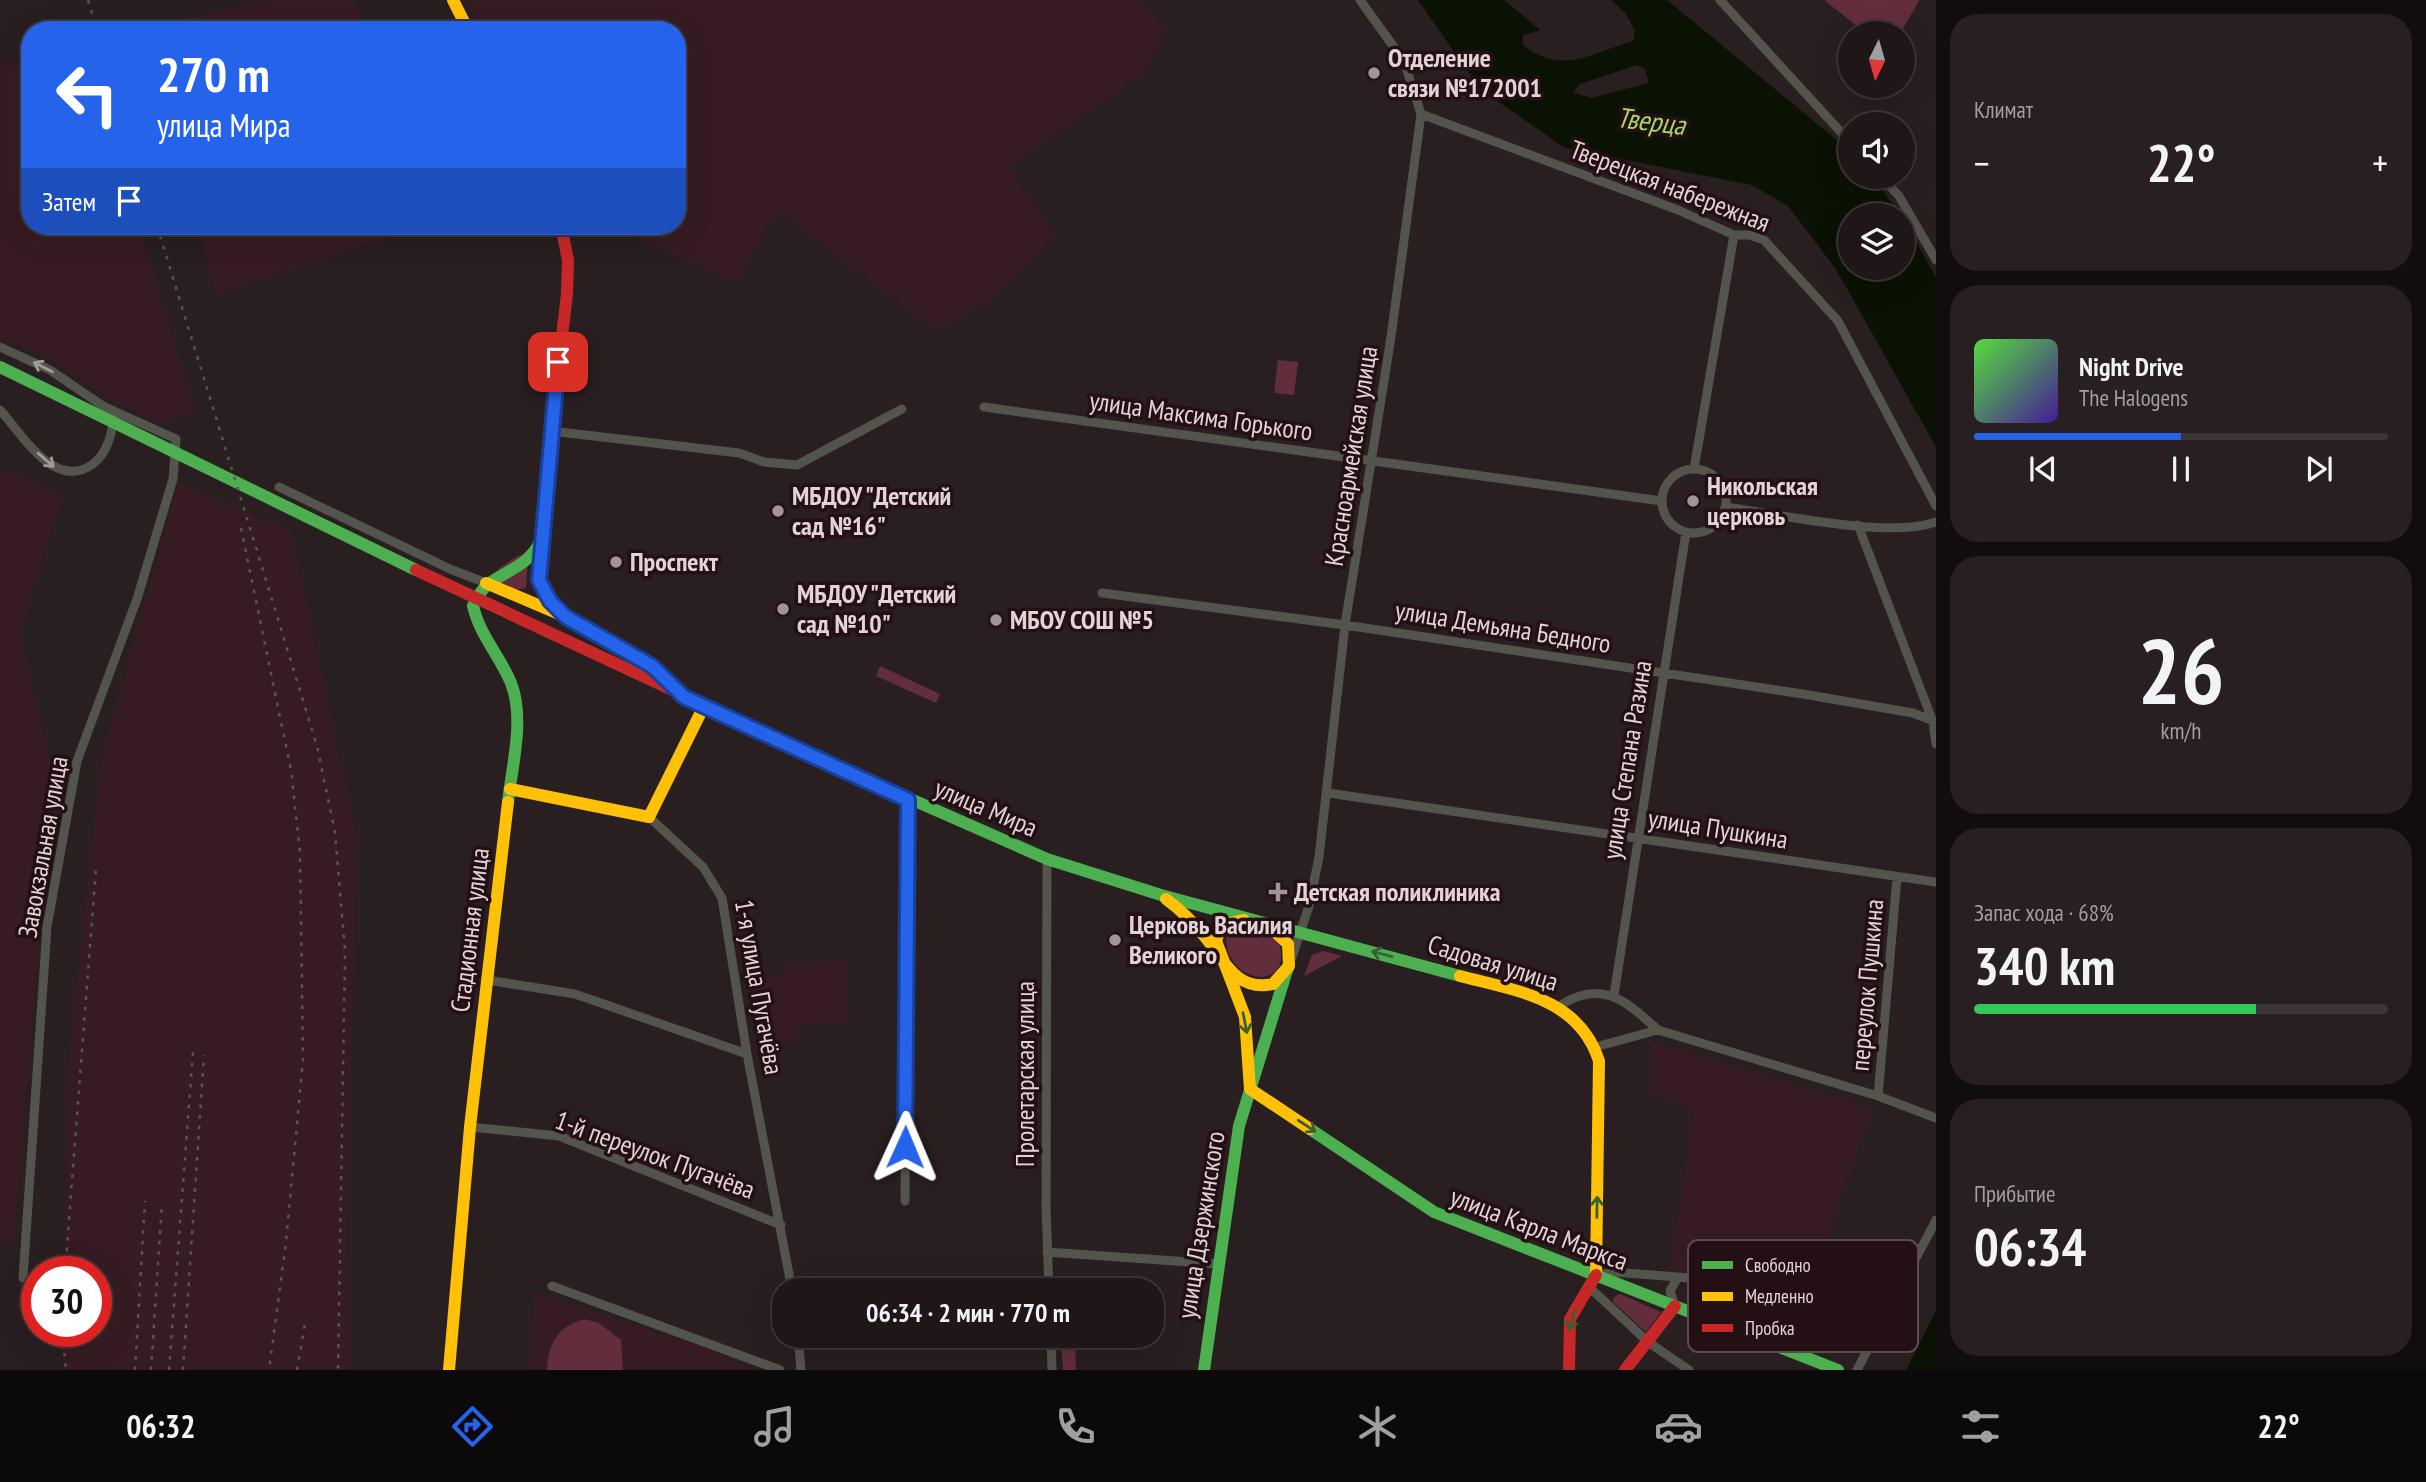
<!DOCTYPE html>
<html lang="ru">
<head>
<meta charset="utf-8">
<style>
	:root { --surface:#1f1618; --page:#271f21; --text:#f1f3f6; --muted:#a19fa2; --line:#3c3537; --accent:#2563eb }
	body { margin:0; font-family:"PT Sans Narrow",sans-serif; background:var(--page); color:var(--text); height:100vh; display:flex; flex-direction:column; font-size:26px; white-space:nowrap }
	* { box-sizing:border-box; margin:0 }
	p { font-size:23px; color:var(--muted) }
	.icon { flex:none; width:38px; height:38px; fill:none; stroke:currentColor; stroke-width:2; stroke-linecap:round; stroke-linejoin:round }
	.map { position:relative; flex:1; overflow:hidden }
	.sheet { display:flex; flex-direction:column; gap:14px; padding:14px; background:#110c0d; width:490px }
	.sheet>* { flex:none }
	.guide { position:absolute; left:21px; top:21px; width:665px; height:214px; border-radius:28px; box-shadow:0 7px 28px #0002,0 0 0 2px var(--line); background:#2563eb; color:#fff; overflow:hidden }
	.needle { width:46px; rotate:185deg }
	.controls { position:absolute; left:1838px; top:21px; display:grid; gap:14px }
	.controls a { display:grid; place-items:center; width:77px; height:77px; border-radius:50%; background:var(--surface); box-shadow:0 7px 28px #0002,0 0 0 2px var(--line); font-size:35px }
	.speed { position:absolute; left:21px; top:1256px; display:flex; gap:14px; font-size:35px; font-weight:700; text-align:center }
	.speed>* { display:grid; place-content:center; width:91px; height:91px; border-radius:50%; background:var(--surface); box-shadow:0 7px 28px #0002,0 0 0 2px var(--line); line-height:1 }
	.speed .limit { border:10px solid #d22; background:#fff; color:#111 }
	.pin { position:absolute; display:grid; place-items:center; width:60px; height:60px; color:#fff; margin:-30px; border-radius:14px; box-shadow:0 4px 10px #0006 }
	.me { position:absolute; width:77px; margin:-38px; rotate:1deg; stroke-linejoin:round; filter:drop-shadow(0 0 5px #0008) }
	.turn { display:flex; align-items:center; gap:24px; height:147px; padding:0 21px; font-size:32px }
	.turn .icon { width:91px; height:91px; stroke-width:2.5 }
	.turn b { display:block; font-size:49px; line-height:60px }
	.then { display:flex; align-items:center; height:66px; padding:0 21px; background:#0003; gap:14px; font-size:26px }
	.big { font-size:52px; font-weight:800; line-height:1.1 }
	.sheet .tile { flex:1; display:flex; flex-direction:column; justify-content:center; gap:10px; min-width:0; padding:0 24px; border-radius:28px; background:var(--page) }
	.sheet .dial { align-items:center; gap:0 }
	.dial b { font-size:91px; line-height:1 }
	.song { display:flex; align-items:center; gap:21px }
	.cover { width:84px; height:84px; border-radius:10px; background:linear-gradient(135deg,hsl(110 70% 55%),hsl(260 70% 35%)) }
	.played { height:7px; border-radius:4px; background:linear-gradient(90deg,var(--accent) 50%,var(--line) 50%) }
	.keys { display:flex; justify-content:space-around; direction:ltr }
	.heat { display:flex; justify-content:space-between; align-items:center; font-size:38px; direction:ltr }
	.charge { height:10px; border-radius:5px; background:linear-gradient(90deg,#34c759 68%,var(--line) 0) }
	.trip { position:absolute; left:772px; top:1278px; width:392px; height:70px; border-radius:28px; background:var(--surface); box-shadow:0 7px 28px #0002,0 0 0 2px var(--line); font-weight:800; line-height:70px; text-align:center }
	.dock { display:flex; height:112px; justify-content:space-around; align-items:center; background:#0c090a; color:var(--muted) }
	.dock .icon { width:49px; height:49px }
	.dock .on { color:var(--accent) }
	.dock b { font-size:32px; color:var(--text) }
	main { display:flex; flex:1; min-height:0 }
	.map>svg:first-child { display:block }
	.built { fill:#361c22 }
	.green { fill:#622e3b }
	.water { fill:#0a1203; fill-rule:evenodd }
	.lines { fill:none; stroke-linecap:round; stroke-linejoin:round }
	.street { stroke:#53544c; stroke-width:9 }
	.fast { stroke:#4caf50; stroke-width:12 }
	.slow { stroke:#ffc107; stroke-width:12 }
	.jam { stroke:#c62828; stroke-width:12 }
	.rail { stroke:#575650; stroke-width:2.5; stroke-dasharray:3.5 7; stroke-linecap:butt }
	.oneway { stroke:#a29a97 }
	.oneway2 { stroke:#386032 }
	.route-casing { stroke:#184099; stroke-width:18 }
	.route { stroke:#2563eb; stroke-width:12 }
	.poi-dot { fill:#a19496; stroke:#241014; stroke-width:2.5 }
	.labels { text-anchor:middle; stroke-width:7; stroke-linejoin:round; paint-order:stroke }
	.poi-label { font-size:26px; font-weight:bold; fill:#e2d3d5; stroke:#241014; text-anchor:start }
	.street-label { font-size:26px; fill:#e2d3d5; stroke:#241014 }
	.water-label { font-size:28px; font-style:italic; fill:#a4d86a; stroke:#241014 }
	.key { fill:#241014; stroke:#5d4a4e; stroke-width:2 }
	.key-label { font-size:19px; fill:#e2d3d5 }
</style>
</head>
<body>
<main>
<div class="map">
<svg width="1936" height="1370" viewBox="0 0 1936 1370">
	<rect width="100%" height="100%" fill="#291e20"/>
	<path class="built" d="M269,0H353L364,30H155L154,27Z
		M465,0H1136L1167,26L1143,74L1008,166L1056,236L983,304L937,331L777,210L736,281L608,226H677V30H481Z
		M0,56L7,66L30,60V226H139L195,413L157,423L105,395L47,357L0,338Z
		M199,226H392L397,236L215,294Z
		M0,468L62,496L19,633L53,773L14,1243L0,1239Z
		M178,483L290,530L357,838L347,1235L350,1370H64V1332H96V1272H65L66,1084L100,767Z
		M846,960L849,1022L796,1025L797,1041L758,1043L754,977L786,975L785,964Z
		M1652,1042L1873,1109L1809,1286L1670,1270L1694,1110L1650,1091Z
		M534,1292L707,1348L753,1370H530Z"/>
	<path class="green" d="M1824,0H1919V1L1900,33H1866Z
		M1278,360L1298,362L1294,395L1274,393Z
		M521,554L528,560L526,588L516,590L493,581L499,568Z
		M880,666L940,694L936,703L876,676Z
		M1244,927L1266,933L1279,942C1294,992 1228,986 1226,939L1231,929Z
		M1323,951L1342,956L1304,976L1312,955Z
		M1620,1294L1661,1312L1646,1332L1613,1302L1614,1297Z
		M584,1319L599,1323L621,1340L623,1370H547C548,1344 558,1326 584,1319Z
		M1068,1335H1126V1338L1068,1340Z
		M1075,1343L1076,1370H1063L1061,1344Z"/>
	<path class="water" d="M1418,0H1504L1540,30L1523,35V45C1563,76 1591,53 1633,41L1635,30L1625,13L1611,0H1667L1850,151V177H1873L1900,215H1850V268H1902V218L1936,277V447L1836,269L1788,206L1752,185L1565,148L1480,89ZM1637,65L1645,69L1649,83L1591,98L1573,92L1580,84Z
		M1936,1310V1370H1906Z"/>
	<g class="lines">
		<path class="street" d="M1720,0L1850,142
			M1421,114L1678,210L1734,235H1749L1764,240L1838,321L1936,506
			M1881,177L1899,196L1936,260
			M0,347L50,370L103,406L176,439L173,479L137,599L77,761L47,927L23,1278
			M984,407L1662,501
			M0,410C22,434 55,492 93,464C106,454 112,436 113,420
			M551,431L739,453L764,462L797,465L902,409
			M1694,469L1734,235
			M1662 501a32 32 0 1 1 64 0a32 32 0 1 1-64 0Z
			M279,487L450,569L486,583
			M1725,507C1778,514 1889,539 1936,522
			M1858,525L1933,722L1936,744
			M1102,593L1345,625L1803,694L1913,713L1936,722
			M1328,793L1936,882
			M649,817L703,867L722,898L747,1054L792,1290
			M1047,859L1046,1207L1049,1290
			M1292,957L1309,906L1319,857L1345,625L1391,337L1421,114L1404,61L1360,0
			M487,980L575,994L747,1054
			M1614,995L1686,532
			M1559,1006C1602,978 1626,1001 1658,1030
			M1595,1047L1658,1030L1878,1096L1936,1118
			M1878,1096L1897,877
			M470,1127L559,1136L781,1225
			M905,1201L908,800
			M1047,1252L1218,1264
			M1599,1275L1613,1272L1678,1277L1893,1300
			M552,1286L780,1370
			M1588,1286L1648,1342L1689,1370
			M1675,1306L1670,1291L1678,1277
			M798,1335L801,1370
			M1051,1335L1052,1370
			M1857,1370L1936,1220"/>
		<path class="fast" d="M0,367L416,570
			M556,606L588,631L651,666L679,692
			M822,760L1047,859L1161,895L1460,976
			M508,802C512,765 525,719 511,683C500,656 480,636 473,606C487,569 524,577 541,540
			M1310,1129L1434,1212L1838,1370
			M1204,1370L1239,1126L1288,967"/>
		<path class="slow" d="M453,0L468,30
			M486,583L559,614
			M510,789L649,817L704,706
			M1166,899C1181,910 1194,923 1206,938C1225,962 1237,992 1273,984L1289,966L1288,944L1270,927
			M1244,920C1229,923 1220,924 1216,941L1245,1017L1250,1089L1310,1129
			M1460,976C1517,991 1579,998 1599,1061L1596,1275
			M449,1370L470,1127L508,802"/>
		<path class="jam" d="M416,570L822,760
			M556,606L539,581L546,472L567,294L568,260L561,226
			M1569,1370L1570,1319L1596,1275
			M1625,1370L1675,1306"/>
		<path class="rail" d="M88,0L97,30
			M157,226L317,746L335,832L345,951L338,1370
			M241,528L291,770L300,852L303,1060L286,1242L269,1370
			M65,1272L96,868
			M62,1332L66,1370
			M135,1370L145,1201
			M151,1370L162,1203
			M169,1370L193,1052
			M183,1370L204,1055
			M297,1370L305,1324"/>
	</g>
	<defs><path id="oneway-shaft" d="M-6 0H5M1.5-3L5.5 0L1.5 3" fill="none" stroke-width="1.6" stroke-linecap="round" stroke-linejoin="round" transform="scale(1.75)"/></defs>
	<g class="oneway">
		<use href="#oneway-shaft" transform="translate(43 367) rotate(-153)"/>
		<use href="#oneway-shaft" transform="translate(46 460) rotate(41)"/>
	</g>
	<g class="oneway2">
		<use href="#oneway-shaft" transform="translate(1382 954) rotate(-165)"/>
		<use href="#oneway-shaft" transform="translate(1245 1023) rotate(79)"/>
		<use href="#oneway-shaft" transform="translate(1307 1126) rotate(33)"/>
		<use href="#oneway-shaft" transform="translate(1597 1207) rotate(-89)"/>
		<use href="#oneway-shaft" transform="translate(1572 1320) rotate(106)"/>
	</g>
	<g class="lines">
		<g class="route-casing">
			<path id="route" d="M558,362L539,580L550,601L566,617L652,666L684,697L908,800L905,1147"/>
		</g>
		<use href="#route" class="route"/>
	</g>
	<g class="poi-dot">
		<circle cx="1374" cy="73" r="7"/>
		<circle cx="1693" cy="501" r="7"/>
		<circle cx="778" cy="511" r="7"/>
		<circle cx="616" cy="562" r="7"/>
		<circle cx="783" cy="609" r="7"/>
		<circle cx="996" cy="620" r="7"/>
		<path d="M1274.5 881.5h7v7h7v7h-7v7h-7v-7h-7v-7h7z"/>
		<circle cx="1115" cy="940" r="7"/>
	</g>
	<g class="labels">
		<g class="poi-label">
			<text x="1388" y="67">Отделение<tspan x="1388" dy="30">связи №172001</tspan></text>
			<text x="1707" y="495">Никольская<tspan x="1707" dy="30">церковь</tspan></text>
			<text x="792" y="505">МБДОУ "Детский<tspan x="792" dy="30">сад №16"</tspan></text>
			<text x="630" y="571">Проспект</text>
			<text x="797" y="603">МБДОУ "Детский<tspan x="797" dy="30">сад №10"</tspan></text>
			<text x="1010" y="629">МБОУ СОШ №5</text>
			<text x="1294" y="901">Детская поликлиника</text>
			<text x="1129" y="934">Церковь Василия<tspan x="1129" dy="30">Великого</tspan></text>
		</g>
		<g class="street-label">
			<text transform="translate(1670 186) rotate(21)" y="9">Тверецкая набережная</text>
			<text transform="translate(1201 416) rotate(8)" y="9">улица Максима Горького</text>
			<text transform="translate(1351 456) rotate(-81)" y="9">Красноармейская улица</text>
			<text transform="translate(1503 627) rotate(9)" y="9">улица Демьяна Бедного</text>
			<text transform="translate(1627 760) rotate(-81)" y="9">улица Степана Разина</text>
			<text transform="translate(986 808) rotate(23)" y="9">улица Мира</text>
			<text transform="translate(1718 829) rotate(9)" y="9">улица Пушкина</text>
			<text transform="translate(43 847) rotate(-80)" y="9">Завокзальная улица</text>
			<text transform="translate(470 930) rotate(-83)" y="9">Стадионная улица</text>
			<text transform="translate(1493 963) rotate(17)" y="9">Садовая улица</text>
			<text transform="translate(1867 985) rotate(-85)" y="9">переулок Пушкина</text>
			<text transform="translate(759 987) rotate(80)" y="9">1-я улица Пугачёва</text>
			<text transform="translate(1025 1074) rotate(-90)" y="9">Пролетарская улица</text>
			<text transform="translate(655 1155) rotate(20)" y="9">1-й переулок Пугачёва</text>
			<text transform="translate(1201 1225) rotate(-81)" y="9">улица Дзержинского</text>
			<text transform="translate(1539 1229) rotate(21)" y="9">улица Карла Маркса</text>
		</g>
		<g class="water-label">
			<text transform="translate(1651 121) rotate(7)" y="10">Тверца</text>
		</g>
	</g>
	<rect x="1688" y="1240" width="230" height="112" rx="10" class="key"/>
	<rect x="1702" y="1261" width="31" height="8" fill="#4caf50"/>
	<rect x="1702" y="1292" width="31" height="9" fill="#ffc107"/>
	<rect x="1702" y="1324" width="31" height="8" fill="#c62828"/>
	<g class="key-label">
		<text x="1745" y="1272">Свободно</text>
		<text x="1745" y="1303">Медленно</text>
		<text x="1745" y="1335">Пробка</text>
	</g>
</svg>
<div class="controls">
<a><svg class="needle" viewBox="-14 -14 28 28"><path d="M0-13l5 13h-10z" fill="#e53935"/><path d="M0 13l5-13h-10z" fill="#a19fa2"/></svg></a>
<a><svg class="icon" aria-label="sound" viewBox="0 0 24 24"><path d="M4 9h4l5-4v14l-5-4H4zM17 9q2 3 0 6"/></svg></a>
<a><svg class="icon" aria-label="layers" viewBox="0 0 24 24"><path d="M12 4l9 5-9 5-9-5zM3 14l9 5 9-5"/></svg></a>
</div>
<div class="speed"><div class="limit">30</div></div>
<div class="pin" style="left:558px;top:362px;background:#d93025"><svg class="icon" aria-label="arrive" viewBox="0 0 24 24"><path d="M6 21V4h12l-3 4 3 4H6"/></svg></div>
<svg class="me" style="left:905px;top:1147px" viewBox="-20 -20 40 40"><path d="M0-17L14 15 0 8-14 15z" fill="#2563eb" stroke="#fff" stroke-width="4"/></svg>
<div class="trip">06:34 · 2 мин · 770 m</div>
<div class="guide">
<div class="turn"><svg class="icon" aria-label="left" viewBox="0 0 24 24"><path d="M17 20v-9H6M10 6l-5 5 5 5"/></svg><div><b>270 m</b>улица Мира</div></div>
<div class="then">Затем<svg class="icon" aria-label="arrive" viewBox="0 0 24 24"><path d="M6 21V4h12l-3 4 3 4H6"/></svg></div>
</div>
</div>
<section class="sheet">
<div class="tile"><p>Климат</p>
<div class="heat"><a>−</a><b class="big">22°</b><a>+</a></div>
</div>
<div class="tile">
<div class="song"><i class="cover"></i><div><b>Night Drive</b><p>The Halogens</p></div></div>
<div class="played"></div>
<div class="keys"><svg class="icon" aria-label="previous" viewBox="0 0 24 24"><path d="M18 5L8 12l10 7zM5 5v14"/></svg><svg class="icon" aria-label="pause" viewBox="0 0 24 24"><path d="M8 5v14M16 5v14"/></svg><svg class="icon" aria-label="next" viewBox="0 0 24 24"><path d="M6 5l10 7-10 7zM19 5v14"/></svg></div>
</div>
<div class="tile dial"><b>26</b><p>km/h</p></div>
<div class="tile"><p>Запас хода · 68%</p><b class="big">340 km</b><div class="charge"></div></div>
<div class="tile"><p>Прибытие</p><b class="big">06:34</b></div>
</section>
</main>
<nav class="dock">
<b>06:32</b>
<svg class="icon on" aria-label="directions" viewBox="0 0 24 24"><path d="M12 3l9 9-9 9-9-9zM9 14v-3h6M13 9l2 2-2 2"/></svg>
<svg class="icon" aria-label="music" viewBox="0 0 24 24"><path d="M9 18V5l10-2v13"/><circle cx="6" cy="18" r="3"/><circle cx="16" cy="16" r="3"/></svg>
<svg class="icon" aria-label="phone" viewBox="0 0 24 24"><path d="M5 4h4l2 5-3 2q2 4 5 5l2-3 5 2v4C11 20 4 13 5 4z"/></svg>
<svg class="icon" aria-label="climate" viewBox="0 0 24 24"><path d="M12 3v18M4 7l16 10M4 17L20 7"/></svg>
<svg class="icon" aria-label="car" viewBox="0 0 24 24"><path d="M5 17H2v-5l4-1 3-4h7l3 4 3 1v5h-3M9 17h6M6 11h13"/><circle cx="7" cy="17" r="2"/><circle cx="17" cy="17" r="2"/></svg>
<svg class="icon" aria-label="filters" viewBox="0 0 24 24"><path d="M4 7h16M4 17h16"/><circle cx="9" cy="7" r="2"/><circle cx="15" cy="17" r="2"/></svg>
<b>22°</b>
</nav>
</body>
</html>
